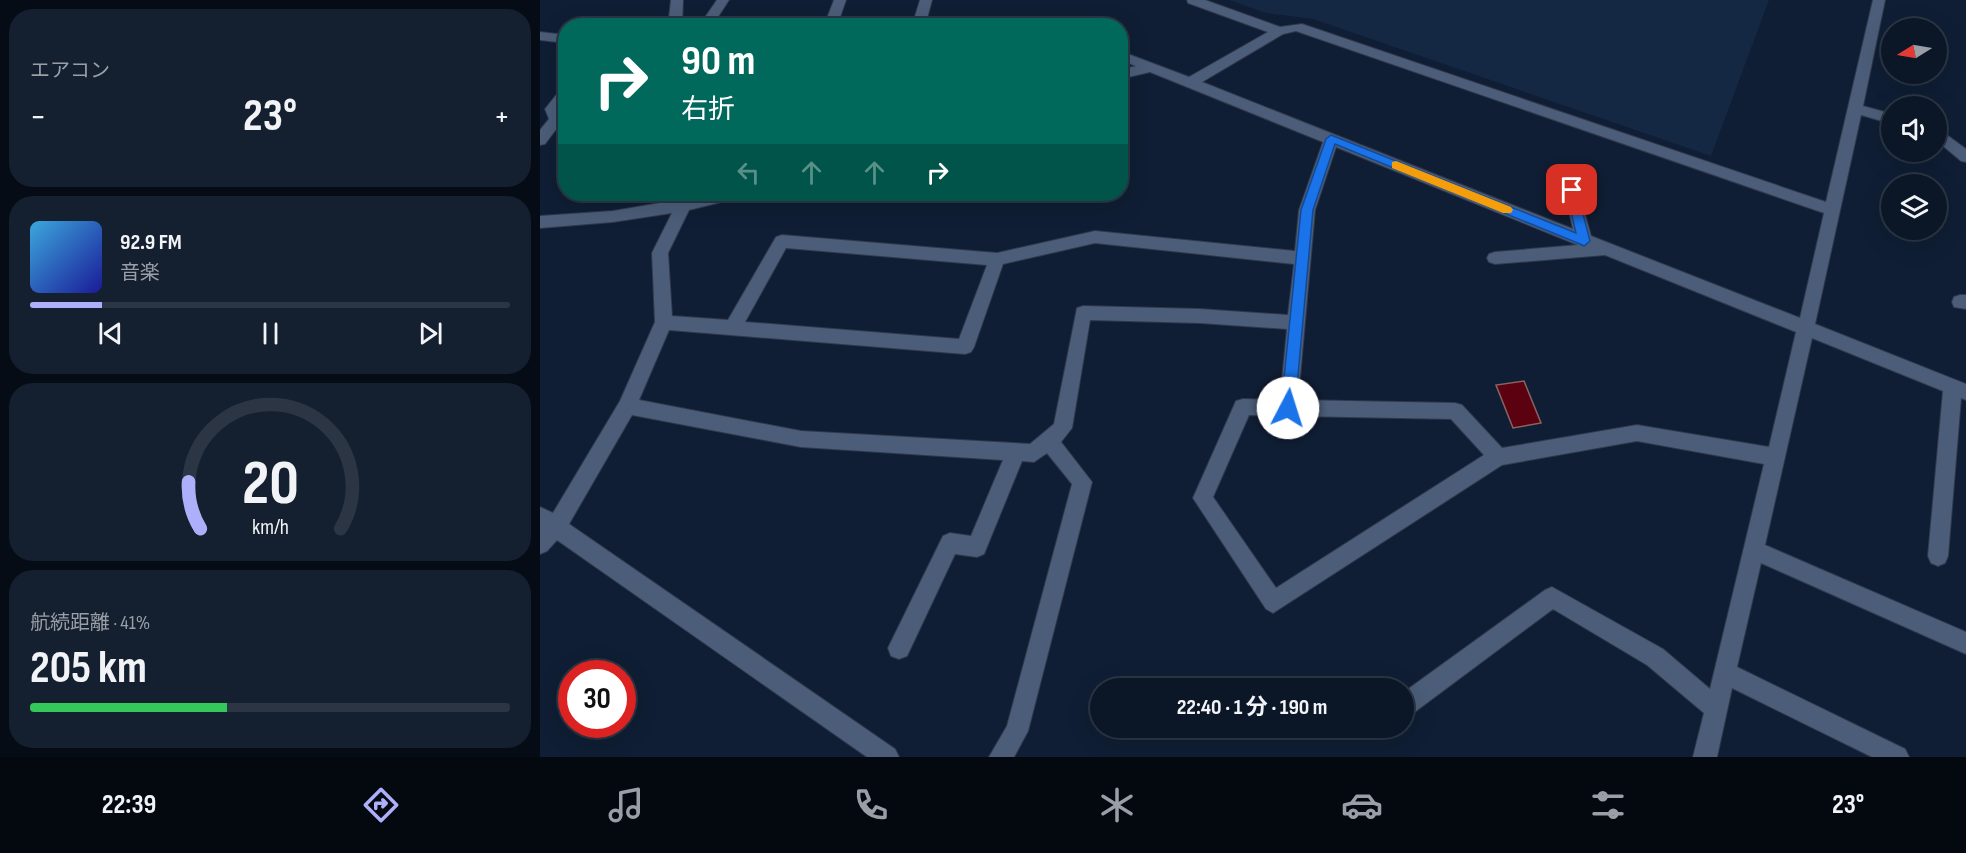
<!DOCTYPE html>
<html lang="ja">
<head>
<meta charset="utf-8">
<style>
	:root { --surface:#0b1627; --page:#141f2f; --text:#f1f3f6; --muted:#9a9fa7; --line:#2b3544; --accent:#adaffb }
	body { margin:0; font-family:"Sofia Sans Condensed","Noto Sans JP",sans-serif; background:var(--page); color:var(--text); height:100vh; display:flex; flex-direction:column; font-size:22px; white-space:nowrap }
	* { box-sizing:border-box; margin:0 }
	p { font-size:20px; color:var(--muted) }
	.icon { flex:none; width:33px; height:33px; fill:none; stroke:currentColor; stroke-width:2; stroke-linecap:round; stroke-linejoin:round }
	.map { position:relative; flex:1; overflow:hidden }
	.drawer { display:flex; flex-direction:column; gap:9px; padding:9px; background:#060c15; width:540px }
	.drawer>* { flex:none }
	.banner { position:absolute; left:18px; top:18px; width:570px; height:183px; border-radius:24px; box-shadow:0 6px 24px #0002,0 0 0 2px var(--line); background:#00695c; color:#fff; overflow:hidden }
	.needle { width:39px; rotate:259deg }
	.fabs { position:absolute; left:1341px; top:18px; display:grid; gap:12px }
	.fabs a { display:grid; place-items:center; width:66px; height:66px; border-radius:50%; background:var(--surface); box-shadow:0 6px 24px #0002,0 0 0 2px var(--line); font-size:30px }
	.speed { position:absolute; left:18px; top:660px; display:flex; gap:12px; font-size:30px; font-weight:700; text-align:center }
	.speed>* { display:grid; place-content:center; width:78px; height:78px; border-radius:50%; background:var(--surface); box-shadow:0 6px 24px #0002,0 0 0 2px var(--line); line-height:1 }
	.speed .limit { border:9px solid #d22; background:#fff; color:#111 }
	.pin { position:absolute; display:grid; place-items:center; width:51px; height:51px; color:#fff; margin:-26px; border-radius:12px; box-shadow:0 3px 9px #0006 }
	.me { position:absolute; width:66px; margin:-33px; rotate:5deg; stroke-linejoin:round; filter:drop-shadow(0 0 4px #0008) }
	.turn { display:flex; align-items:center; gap:21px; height:126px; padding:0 24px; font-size:27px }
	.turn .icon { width:78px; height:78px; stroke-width:2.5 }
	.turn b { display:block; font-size:42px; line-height:51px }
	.lanes { display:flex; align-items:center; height:57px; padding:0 24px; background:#0003; justify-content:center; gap:30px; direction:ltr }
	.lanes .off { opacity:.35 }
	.big { font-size:45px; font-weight:700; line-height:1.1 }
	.drawer .card { flex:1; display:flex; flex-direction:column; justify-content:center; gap:9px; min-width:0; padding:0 21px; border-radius:24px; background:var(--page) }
	.drawer .dial { align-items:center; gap:0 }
	.dial svg { height:156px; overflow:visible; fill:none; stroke:var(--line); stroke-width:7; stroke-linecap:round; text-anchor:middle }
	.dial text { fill:var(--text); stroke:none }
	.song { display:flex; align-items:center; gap:18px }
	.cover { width:72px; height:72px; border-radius:9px; background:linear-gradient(135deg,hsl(200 70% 55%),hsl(240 70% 35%)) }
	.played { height:6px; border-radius:3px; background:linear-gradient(90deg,var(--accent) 15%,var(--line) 15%) }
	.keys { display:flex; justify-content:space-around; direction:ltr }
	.heat { display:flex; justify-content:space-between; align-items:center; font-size:33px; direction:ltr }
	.charge { height:9px; border-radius:4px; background:linear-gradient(90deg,#34c759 41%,var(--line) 0) }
	.trip { position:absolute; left:550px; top:678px; width:324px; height:60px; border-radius:30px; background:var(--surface); box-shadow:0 6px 24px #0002,0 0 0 2px var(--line); font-weight:700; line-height:60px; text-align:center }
	.tab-bar { display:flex; height:96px; justify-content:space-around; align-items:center; background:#040910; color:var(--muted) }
	.tab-bar .icon { width:42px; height:42px }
	.tab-bar .on { color:var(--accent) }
	.tab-bar b { font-size:27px; color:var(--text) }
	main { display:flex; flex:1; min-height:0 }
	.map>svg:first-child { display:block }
	.built { fill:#142743 }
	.building { fill:#5c0110; stroke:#896462; stroke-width:1.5 }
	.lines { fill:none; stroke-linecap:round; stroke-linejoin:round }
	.minor-casing { stroke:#31384c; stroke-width:2 }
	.minor { fill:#4b5d78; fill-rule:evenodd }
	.route { fill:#1a73e8; stroke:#114b97; stroke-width:1.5 }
	.slow { fill:#f59e0b }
</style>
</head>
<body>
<main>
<section class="drawer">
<div class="card"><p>エアコン</p>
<div class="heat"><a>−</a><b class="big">23°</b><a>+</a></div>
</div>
<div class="card">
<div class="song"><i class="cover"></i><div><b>92.9 FM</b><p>音楽</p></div></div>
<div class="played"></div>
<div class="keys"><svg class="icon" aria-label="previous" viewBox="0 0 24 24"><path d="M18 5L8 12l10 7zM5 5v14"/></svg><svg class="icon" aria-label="pause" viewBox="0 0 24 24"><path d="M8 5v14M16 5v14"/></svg><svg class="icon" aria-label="next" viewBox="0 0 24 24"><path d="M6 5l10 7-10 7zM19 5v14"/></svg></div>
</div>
<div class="card dial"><svg viewBox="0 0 100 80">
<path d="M14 69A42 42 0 1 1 86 69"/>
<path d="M14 69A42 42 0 0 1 8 45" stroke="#adaffb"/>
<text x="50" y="56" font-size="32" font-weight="700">20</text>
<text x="50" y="72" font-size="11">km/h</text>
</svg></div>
<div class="card"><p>航続距離 · 41%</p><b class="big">205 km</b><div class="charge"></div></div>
</section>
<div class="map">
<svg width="1426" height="757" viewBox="0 0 1426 757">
	<rect width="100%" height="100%" fill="#0f1e34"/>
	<path class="built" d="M689,0H1229L1171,156L773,19L726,13Z"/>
	<path class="building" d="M984,381L1001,423L973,428L956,385Z"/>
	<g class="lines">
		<g class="minor-casing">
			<path id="minor" d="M131,0H143L142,26H128Z
				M177,0H189L172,26H159Z
				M294,0H306L297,26H284Z
				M380,0H392L385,26H372Z
				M647,0H665L740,27L762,24L1286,202L1333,0H1345L1323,106L1352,114V124L1321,115L1275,324L1426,384V400L1421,398L1408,556L1405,563L1398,566L1391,563L1388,556L1403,391L1272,338L1225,545L1426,632V654L1221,563L1197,667L1365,749L1369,757H1332L1192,688L1177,757H1153L1164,713L1107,665L1013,609L872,714L864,717V692L1005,590L1012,587L1123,649L1170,689L1224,464L1097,441L962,465L733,613L726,609L653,498L696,401L703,399L740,400L747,329L660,323L550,320L532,428L521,442L552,482L488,731L474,757H449L467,726L532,484L507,453L494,462L482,461L444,554L437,557L415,554L367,656L359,659L351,656L348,648L403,536L410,533L431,536L463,460L261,447L92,415L29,524L355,749L359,757H327L17,540L7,551L0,554V507L13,513L80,401L115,322L112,253L132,213L73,222L0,228V216L73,211L138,200L142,194H156L155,197L171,194H200L198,198L149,210L128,253L132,316L188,320L236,237L242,235L457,253L555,231L755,251L759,210L783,142L610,72L580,79V70L596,66L580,60V51L649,77L728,32L648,3ZM756,31L1284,213L1260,318L1051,236L1037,186H1027L1024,190L1033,229L662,82L743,34ZM796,147L1038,245L955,252L949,254L947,258L949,262L955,264L1065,255L1256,332L1229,447L1097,425L962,448L922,405L915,403L758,400L775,210ZM555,243L754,264L748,315L660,309L543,306L537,308L514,424L490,444L261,431L99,400L129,330L425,354L431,352L434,347L463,264ZM246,248L447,265L419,339L205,322ZM709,415L911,419L944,455L736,588L673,497Z
				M0,32L26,35V43L0,40Z
				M26,87V102L19,110L23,120L5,144L0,145V130L9,119L5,109L21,89Z
				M1396,127L1426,149V162L1421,161L1396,140Z
				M1420,295H1426V309L1414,307L1412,302L1414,297Z"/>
		</g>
		<use href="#minor" class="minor"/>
	</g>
	<path class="route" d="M791,135L1036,233L1026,190L1028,187H1036L1050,241L1044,246L1040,244L795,144L773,210L755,408L753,412H743L741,408L761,210L786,139Z"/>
	<path class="slow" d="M856,161L971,207L973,210L971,213H963L852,168V162Z"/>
</svg>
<div class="fabs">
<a><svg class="needle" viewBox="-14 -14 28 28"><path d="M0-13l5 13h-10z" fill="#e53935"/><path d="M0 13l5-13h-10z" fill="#9a9fa7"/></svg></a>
<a><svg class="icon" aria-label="sound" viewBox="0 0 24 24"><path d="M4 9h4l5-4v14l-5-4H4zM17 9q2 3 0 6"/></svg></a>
<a><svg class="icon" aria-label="layers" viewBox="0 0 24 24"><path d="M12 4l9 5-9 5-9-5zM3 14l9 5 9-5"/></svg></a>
</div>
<div class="speed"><div class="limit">30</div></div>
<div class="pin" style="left:1032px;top:190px;background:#d93025"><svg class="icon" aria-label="arrive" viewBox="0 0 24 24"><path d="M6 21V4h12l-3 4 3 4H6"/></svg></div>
<svg class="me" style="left:748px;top:408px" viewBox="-20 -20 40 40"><circle r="19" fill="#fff"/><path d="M0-13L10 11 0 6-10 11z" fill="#1a73e8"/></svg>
<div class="trip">22:40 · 1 分 · 190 m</div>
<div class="banner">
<div class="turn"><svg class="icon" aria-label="right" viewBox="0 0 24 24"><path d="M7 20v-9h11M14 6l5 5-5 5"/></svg><div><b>90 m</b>右折</div></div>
<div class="lanes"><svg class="icon off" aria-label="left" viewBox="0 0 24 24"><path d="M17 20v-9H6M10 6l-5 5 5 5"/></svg><svg class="icon off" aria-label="ahead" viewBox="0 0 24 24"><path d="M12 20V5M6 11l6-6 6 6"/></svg><svg class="icon off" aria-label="ahead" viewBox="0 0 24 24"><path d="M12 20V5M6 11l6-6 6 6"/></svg><svg class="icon" aria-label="right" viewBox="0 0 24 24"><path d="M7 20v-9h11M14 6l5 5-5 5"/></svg></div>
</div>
</div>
</main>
<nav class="tab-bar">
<b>22:39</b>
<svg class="icon on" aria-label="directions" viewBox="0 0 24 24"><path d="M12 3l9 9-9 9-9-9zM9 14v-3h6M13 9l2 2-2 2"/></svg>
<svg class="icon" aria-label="music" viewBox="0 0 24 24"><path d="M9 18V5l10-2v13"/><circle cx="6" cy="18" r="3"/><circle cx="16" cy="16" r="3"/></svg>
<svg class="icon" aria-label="phone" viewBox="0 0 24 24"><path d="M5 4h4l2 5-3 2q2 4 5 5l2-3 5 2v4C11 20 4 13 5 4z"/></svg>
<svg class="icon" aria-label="climate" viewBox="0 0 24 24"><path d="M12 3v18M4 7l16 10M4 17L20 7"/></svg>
<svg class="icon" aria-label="car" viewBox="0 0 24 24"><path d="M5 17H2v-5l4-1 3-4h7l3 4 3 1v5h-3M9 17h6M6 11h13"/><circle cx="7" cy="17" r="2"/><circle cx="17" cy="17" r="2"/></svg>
<svg class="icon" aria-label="filters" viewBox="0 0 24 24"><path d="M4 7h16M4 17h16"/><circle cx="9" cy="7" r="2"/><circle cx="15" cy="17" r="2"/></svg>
<b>23°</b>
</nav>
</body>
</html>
